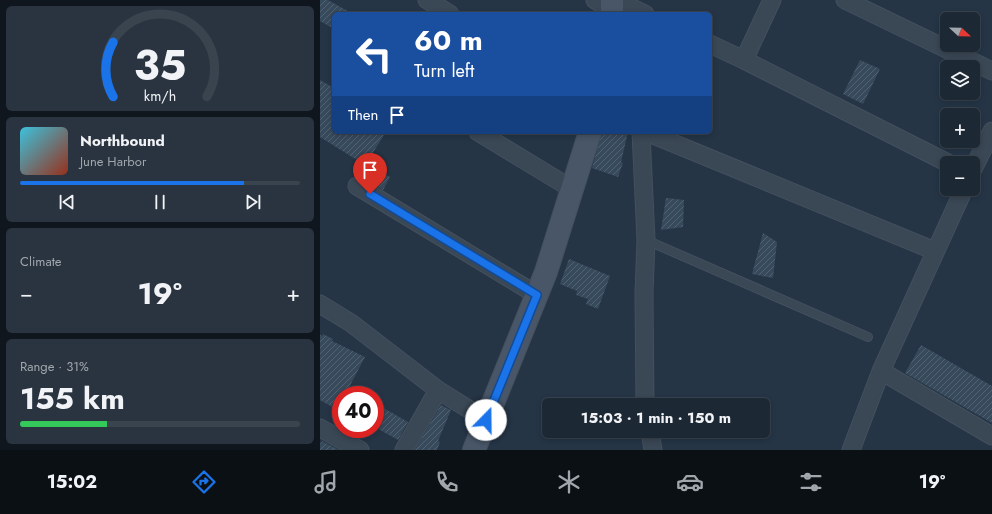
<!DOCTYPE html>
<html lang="en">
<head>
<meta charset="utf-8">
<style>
	:root { --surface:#1c2834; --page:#293440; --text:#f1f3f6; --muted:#a0a6ac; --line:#3a444f; --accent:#1a73e8 }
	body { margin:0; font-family:Jost,sans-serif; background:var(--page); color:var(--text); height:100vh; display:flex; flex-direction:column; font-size:15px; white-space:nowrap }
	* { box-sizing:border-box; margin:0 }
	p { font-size:13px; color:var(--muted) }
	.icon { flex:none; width:22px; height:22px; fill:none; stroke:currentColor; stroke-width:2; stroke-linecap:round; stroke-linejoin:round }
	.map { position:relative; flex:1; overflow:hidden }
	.sheet { display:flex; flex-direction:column; gap:6px; padding:6px; background:#0f161d; width:320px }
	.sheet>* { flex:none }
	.top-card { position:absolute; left:12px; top:12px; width:380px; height:122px; border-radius:6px; box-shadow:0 2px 6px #0003,0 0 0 1px var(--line); background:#1a4fa0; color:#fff; overflow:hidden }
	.needle { width:26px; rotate:112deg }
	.tools { position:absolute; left:620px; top:12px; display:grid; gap:8px }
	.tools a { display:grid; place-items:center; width:40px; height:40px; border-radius:6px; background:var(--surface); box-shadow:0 2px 6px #0003,0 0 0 1px var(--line); font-size:20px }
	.speed { position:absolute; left:12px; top:386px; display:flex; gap:8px; font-size:20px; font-weight:700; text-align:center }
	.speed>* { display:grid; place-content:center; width:52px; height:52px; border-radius:50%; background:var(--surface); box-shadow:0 2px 6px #0003,0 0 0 1px var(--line); line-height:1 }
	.speed .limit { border:6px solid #d22; background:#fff; color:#111 }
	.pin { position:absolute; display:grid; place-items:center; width:34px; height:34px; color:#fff; margin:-41px -17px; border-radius:50% 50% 50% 0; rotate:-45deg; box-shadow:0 0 4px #0007 }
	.pin .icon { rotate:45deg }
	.me { position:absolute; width:44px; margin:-22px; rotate:22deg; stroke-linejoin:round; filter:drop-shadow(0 0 3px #0008) }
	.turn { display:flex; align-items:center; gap:14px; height:84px; padding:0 16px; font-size:18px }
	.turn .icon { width:52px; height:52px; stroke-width:2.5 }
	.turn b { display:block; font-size:28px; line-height:34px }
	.then { display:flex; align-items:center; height:38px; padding:0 16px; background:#0003; gap:8px; font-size:15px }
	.big { font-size:30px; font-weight:700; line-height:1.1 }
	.sheet .tile { flex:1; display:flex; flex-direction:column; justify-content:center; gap:6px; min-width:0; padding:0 14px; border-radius:6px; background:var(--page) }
	.sheet .dial { align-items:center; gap:0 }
	.dial svg { height:104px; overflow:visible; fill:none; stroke:var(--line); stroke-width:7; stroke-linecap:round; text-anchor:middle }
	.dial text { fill:var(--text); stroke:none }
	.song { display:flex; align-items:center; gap:12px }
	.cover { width:48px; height:48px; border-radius:6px; background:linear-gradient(135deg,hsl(190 70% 55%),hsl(10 70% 35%)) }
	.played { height:4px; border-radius:2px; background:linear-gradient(90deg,var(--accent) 80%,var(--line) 80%) }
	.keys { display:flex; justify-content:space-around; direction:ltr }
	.heat { display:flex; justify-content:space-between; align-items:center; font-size:22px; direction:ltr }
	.charge { height:6px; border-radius:3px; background:linear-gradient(90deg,#34c759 31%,var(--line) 0) }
	.trip { position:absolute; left:222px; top:398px; width:228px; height:40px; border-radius:6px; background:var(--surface); box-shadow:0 2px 6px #0003,0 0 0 1px var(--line); font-weight:700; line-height:40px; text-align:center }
	.dock { display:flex; height:64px; justify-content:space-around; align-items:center; background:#0b1015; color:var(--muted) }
	.dock .icon { width:28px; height:28px }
	.dock .active { color:var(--accent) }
	.dock b { font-size:18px; color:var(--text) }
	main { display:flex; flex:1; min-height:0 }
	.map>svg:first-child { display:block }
	.building { fill:url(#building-hatch) }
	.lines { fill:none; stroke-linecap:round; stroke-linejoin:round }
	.lane-casing { stroke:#44505e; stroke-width:10 }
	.street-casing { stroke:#44505e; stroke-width:19 }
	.secondary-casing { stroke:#44505e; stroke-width:24 }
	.lane { stroke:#3a4755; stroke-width:8 }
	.street { stroke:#3a4755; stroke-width:17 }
	.secondary { stroke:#485668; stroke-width:22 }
	.route-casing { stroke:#114b97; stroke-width:10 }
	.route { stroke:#1a73e8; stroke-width:7 }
</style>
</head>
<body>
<main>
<section class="sheet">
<div class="tile dial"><svg viewBox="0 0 100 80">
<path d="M14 69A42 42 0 1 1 86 69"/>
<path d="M14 69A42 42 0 0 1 14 27" stroke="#1a73e8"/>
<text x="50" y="56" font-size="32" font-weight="700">35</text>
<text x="50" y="72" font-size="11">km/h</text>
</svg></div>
<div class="tile">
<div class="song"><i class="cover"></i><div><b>Northbound</b><p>June Harbor</p></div></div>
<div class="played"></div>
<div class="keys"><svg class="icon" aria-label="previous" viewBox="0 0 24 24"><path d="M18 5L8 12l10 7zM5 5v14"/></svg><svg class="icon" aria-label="pause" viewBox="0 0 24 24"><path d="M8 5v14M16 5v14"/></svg><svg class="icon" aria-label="next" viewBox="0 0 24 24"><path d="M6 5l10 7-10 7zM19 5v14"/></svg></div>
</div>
<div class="tile"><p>Climate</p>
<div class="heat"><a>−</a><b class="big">19°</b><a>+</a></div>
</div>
<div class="tile"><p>Range · 31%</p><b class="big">155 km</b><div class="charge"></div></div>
</section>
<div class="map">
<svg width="672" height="450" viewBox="0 0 672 450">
	<defs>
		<pattern id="building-hatch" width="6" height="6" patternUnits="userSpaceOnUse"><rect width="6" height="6" fill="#374a5c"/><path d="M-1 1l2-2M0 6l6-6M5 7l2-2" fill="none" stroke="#526272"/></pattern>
	</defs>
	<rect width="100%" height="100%" fill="#253546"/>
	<path class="building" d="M0,0H8L33,14H14V29L0,21Z
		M540,60L560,69L543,104L523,94Z
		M0,80L14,88V132H66L45,165L0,137Z
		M282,132H308L301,162L303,163L298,177L272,168Z
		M54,168L70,177L63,190L47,180Z
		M346,198L364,200L363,227L341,230Z
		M443,233L457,242L453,278L432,274Z
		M249,259L290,276L278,309L266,304L268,299L256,295L257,291L240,284Z
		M3,334L13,339L12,341L45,357L25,395H21V412L0,400V335L2,336Z
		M601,345L672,386V423L585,373Z
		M121,405L131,410L118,441L120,442L117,450H95Z
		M60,406L88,422L78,440L55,427V416Z
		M2,441L19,450H0V444Z"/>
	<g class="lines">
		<g class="lane-casing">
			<path id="lane" d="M326,240L548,337"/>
		</g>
		<g class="street-casing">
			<path id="street" d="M107,0L130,14
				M275,0L292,10
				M295,0L325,14
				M525,0L672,71
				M390,44L424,60L628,163
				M424,60L452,0
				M158,132L252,189
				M321,132L326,240L324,293L325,405
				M326,132L615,251
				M653,169L672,131
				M37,186L217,295
				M0,304L31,323L118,390L166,420
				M561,371L672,436
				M0,428L40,450
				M330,431L333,450
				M84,450L118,390
				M531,450L561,371L644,189"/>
		</g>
		<g class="secondary-casing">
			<path id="secondary" d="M292,14V0
				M154,450L226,272L270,132"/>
		</g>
		<use href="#lane" class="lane"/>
		<use href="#street" class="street"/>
		<use href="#secondary" class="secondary"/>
	</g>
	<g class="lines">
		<g class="route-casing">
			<path id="route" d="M50,194L217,295L166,420"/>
		</g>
		<use href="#route" class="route"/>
	</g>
</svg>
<div class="tools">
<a><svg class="needle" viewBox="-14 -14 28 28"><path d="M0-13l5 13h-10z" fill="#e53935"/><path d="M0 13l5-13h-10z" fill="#a0a6ac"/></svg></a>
<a><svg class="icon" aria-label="layers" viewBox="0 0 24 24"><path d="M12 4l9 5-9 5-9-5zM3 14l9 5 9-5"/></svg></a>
<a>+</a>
<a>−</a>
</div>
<div class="speed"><div class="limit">40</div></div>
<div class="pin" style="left:50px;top:194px;background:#d93025"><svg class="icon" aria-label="arrive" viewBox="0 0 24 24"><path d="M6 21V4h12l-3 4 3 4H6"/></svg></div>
<svg class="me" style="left:166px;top:420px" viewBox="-20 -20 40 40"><circle r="19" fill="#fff"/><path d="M0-13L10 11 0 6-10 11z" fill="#1a73e8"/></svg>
<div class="trip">15:03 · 1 min · 150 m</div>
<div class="top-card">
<div class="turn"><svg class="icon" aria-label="left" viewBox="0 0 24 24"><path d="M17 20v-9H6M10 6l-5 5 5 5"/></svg><div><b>60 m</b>Turn left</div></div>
<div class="then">Then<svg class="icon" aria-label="arrive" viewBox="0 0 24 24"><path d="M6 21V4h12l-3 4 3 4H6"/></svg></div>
</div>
</div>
</main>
<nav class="dock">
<b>15:02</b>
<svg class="icon active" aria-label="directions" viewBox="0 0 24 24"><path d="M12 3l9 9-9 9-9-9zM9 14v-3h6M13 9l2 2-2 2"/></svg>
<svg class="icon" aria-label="music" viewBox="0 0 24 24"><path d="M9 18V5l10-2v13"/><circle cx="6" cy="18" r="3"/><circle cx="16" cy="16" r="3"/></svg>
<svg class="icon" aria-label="phone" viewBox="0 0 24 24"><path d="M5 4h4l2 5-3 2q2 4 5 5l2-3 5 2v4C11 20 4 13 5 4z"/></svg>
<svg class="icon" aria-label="climate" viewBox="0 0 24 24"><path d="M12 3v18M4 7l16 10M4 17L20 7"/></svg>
<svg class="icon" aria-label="car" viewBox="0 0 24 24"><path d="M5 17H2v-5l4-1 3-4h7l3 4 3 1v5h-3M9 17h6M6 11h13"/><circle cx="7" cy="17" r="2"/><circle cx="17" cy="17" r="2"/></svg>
<svg class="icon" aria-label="filters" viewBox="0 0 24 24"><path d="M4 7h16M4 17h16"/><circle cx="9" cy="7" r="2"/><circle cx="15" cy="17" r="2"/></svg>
<b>19°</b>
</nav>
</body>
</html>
